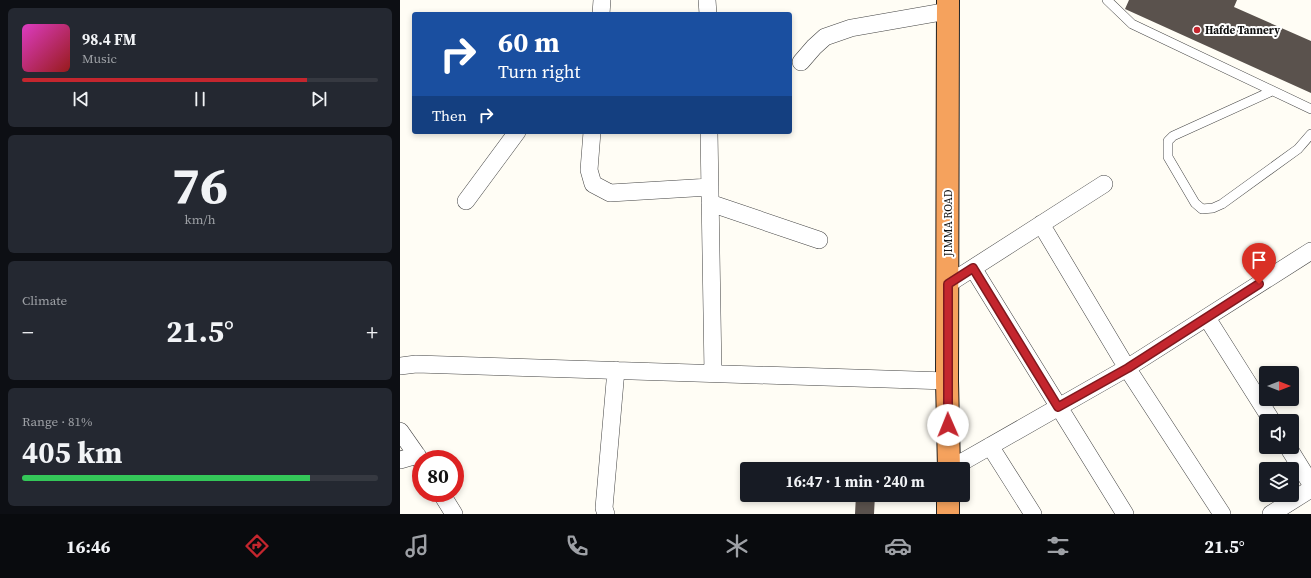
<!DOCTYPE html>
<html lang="en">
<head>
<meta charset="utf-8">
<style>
	:root { --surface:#171b24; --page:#242831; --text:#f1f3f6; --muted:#9ea1a6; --line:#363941; --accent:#c4262e }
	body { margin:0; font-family:"Source Serif 4",serif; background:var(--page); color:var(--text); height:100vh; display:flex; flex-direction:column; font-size:15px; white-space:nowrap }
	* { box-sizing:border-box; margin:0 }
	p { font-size:13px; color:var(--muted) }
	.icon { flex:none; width:22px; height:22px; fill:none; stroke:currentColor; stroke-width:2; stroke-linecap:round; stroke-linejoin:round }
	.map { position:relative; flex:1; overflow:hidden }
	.sheet { display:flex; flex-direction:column; gap:8px; padding:8px; background:#0d0f14; width:400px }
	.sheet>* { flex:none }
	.banner { position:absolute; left:12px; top:12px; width:380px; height:122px; border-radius:4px; box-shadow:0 2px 6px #0003; background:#1a4fa0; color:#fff; overflow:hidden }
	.needle { width:26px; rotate:90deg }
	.controls { position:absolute; left:859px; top:366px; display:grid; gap:8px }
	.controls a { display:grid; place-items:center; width:40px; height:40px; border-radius:4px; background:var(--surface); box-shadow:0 2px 6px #0003; font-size:20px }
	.speed { position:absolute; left:12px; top:450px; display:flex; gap:8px; font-size:20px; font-weight:700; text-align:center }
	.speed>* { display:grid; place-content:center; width:52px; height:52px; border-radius:50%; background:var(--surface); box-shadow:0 2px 6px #0003; line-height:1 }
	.speed .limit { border:6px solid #d22; background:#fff; color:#111 }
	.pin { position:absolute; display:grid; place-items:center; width:34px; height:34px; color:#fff; margin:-41px -17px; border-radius:50% 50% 50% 0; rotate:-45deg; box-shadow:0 0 4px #0007 }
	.pin .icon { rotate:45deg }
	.me { position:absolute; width:44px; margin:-22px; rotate:359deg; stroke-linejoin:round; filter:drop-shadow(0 0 3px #0008) }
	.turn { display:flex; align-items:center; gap:14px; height:84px; padding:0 20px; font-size:18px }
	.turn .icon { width:52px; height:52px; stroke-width:2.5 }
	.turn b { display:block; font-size:28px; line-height:34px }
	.then { display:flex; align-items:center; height:38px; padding:0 20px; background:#0003; gap:8px; font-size:15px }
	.big { font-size:30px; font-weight:700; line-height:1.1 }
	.sheet .widget { flex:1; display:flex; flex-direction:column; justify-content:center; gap:6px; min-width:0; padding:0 14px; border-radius:6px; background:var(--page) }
	.sheet .dial { align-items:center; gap:0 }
	.dial b { font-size:52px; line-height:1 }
	.song { display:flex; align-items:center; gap:12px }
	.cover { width:48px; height:48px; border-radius:6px; background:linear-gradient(135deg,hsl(310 70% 55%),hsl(0 70% 35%)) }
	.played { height:4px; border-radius:2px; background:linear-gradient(90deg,var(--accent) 80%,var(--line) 80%) }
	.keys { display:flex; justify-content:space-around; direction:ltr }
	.heat { display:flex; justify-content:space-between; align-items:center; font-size:22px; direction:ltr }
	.charge { height:6px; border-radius:3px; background:linear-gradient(90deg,#34c759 81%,var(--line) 0) }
	.trip { position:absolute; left:340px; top:462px; width:230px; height:40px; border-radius:4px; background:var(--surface); box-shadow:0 2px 6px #0003; font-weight:700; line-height:40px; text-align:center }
	.dock { display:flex; height:64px; justify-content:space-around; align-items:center; background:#090b0e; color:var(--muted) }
	.dock .icon { width:28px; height:28px }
	.dock .on { color:var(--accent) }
	.dock b { font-size:18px; color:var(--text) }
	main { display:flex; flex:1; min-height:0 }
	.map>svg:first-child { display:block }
	.building { fill:#5a524d }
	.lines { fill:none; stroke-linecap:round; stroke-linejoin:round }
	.lane-casing { stroke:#444; stroke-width:10 }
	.street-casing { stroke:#444; stroke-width:18 }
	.highway-casing { stroke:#222; stroke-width:24 }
	.lane { stroke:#fff; stroke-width:9 }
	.street { stroke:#fff; stroke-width:17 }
	.highway { stroke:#f5a25d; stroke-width:22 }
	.route-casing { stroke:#7f191e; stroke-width:10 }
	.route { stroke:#c4262e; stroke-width:7 }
	.poi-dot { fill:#c4262e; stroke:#fff; stroke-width:1.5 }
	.labels { text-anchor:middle; stroke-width:4; stroke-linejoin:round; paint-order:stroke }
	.poi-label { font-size:11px; font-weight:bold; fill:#111; stroke:#fff; text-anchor:start }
	.street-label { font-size:11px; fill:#111; stroke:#fff }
</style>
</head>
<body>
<main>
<section class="sheet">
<div class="widget">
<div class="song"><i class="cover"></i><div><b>98.4 FM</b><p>Music</p></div></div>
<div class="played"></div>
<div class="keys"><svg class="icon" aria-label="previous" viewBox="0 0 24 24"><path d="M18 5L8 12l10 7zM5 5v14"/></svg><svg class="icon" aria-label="pause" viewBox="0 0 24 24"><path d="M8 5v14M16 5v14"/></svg><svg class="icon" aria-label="next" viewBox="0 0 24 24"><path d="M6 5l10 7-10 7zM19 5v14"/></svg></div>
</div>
<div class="widget dial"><b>76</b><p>km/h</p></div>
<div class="widget"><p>Climate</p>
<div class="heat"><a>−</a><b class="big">21.5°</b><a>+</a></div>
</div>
<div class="widget"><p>Range · 81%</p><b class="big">405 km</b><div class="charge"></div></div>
</section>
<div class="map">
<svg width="911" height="514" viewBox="0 0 911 514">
	<rect width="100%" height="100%" fill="#fffdf5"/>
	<path class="building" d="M729,0H837L834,7L911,41V93L725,9Z
		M456,495H475L474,514H455Z"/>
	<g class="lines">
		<g class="lane-casing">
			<path id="lane" d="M707,0L732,24L911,109
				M872,91L773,136L768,141V157L795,203L802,209L813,208L822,204L898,149L911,134"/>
		</g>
		<g class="street-casing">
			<path id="street" d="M307,0L308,14
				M201,14L202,0
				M401,62L414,47L425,37L451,28L548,11
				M192,132L189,170L193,184L210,193L310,187
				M309,132L313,373
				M66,201L117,132
				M310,203L419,240
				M641,224L727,368L822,514
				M573,268L725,514
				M548,284L704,184
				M807,318L872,421
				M0,366L16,364L547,381
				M0,431L21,461
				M590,446L633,514
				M888,447L911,484
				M0,460L17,455
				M550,469L727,368L911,251
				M41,493L54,514
				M206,514L204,508L216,370
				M871,514L911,489"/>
		</g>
		<g class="highway-casing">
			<path id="highway" d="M548,0L547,381L549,469
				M548,514V495"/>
		</g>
		<use href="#lane" class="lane"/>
		<use href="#street" class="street"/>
		<use href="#highway" class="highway"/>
	</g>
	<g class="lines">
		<g class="route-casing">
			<path id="route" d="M548,425V284L573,268L658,407L728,368L859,284"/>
		</g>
		<use href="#route" class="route"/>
	</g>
	<circle class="poi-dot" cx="797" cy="30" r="4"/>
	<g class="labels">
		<g class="poi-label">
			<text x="805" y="34">Hafde Tannery</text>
		</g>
		<g class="street-label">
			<text transform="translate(548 223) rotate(-90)" y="4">JIMMA ROAD</text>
		</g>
	</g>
</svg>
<div class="controls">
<a><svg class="needle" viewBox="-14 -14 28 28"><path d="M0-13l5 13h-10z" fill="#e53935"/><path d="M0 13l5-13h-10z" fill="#9ea1a6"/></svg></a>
<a><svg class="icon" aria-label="sound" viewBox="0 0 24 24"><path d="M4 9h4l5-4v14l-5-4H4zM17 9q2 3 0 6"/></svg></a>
<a><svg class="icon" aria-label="layers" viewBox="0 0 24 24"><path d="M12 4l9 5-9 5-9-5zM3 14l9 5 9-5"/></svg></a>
</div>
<div class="speed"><div class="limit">80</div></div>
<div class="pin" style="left:859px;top:284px;background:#d93025"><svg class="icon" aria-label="arrive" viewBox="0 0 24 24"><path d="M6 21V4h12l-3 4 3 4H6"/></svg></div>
<svg class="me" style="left:548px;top:425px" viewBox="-20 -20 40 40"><circle r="19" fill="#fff"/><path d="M0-13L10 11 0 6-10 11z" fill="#c4262e"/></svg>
<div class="trip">16:47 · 1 min · 240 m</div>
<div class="banner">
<div class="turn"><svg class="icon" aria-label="right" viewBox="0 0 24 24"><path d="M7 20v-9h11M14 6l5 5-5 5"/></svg><div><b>60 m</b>Turn right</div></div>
<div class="then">Then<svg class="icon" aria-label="right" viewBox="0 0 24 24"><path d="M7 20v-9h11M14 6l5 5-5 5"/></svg></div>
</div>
</div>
</main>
<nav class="dock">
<b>16:46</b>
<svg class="icon on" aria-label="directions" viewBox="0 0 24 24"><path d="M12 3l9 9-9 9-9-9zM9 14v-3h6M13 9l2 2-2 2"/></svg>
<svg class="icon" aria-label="music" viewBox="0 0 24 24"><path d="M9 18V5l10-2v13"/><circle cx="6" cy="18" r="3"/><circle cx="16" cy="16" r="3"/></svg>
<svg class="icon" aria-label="phone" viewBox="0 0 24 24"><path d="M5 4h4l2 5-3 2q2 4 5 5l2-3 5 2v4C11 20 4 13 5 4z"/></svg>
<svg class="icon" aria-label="climate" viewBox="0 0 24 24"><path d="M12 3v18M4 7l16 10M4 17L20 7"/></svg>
<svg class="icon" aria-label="car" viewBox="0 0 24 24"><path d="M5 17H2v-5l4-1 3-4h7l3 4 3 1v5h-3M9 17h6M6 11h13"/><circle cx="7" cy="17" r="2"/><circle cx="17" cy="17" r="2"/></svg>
<svg class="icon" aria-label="filters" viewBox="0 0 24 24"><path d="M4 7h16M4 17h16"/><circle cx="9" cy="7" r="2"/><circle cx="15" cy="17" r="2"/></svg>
<b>21.5°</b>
</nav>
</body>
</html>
